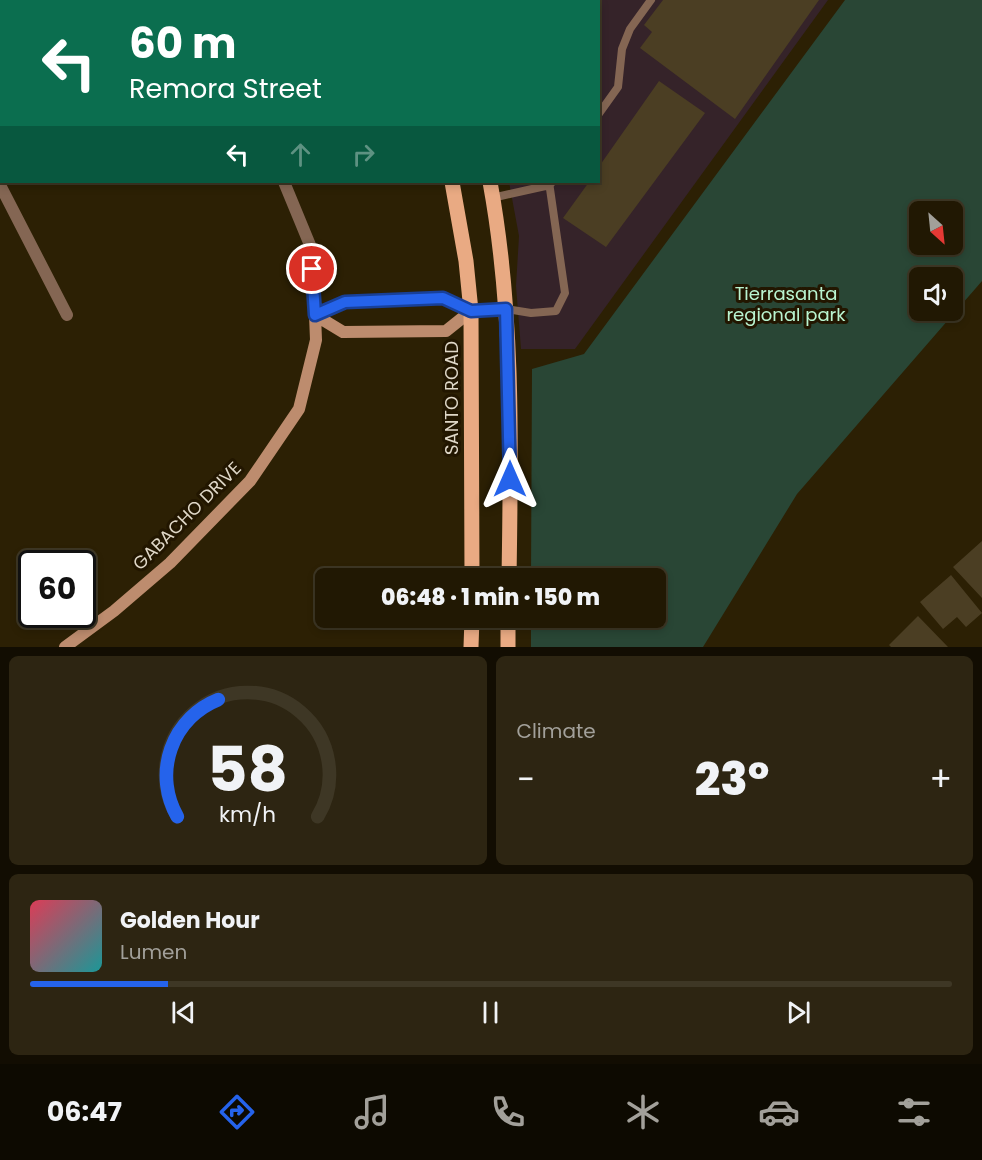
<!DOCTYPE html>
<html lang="en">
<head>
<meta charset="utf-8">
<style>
	:root { --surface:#211803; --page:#2d2512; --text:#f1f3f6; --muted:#a2a09a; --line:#3e3725; --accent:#2563eb }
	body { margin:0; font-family:Poppins,sans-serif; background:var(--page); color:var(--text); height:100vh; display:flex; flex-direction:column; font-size:22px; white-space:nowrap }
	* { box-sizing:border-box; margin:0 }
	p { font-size:20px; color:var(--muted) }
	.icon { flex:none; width:33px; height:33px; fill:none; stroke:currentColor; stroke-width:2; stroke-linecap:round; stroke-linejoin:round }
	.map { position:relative; height:647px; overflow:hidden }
	.details { display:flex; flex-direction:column; gap:9px; padding:9px; background:#120d02; flex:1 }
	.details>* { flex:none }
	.guide { position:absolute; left:0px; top:0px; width:600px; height:183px; box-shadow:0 3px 9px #0003,0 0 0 2px var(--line); background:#0b6e4f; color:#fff; overflow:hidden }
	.needle { width:39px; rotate:153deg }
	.fabs { position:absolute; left:909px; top:201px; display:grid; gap:12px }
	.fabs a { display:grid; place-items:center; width:54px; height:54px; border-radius:9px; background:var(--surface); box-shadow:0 3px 9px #0003,0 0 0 2px var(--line); font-size:30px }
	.speed { position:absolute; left:18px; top:550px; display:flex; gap:12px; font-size:30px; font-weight:700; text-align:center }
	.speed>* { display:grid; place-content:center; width:78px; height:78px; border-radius:50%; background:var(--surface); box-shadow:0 3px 9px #0003,0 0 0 2px var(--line); line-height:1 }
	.speed .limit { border:3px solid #111; border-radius:9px; background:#fff; color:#111 }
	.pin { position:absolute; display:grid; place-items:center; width:51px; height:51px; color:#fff; margin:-26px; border:3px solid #fff; border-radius:50%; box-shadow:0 2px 6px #0007 }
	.me { position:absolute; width:66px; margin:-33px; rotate:0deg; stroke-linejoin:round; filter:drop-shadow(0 0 4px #0008) }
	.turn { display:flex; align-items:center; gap:21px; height:126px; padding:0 30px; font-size:27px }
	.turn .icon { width:78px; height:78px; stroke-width:2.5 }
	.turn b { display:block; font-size:42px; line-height:51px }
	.lanes { display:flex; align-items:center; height:57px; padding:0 30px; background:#0003; justify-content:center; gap:30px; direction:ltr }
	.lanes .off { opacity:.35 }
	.big { font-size:45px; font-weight:800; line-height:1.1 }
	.details .widget { flex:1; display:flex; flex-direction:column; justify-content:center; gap:9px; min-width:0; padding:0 21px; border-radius:9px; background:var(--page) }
	.details .dial { align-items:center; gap:0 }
	.dial svg { height:156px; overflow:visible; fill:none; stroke:var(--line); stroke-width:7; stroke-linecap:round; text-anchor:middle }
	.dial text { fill:var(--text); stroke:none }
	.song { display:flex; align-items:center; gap:18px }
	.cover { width:72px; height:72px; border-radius:9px; background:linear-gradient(135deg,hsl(350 70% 55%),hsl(180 70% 35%)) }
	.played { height:6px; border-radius:3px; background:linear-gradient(90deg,var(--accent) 15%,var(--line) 15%) }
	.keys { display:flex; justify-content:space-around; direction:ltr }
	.heat { display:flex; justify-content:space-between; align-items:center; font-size:33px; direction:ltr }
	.details .tiles { flex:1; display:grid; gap:9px; grid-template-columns:1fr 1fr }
	.widget:last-child { grid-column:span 2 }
	.trip { position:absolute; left:315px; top:568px; width:351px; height:60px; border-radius:9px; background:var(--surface); box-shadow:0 3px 9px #0003,0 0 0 2px var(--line); font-weight:800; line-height:60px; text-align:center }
	.tab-bar { display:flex; height:96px; justify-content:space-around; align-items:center; background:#0d0a01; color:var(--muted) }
	.tab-bar .icon { width:42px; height:42px }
	.tab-bar .current { color:var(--accent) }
	.tab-bar b { font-size:27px; color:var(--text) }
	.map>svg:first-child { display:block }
	.commercial { fill:#352329 }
	.green { fill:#294635; fill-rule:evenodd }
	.building { fill:#4b3e23 }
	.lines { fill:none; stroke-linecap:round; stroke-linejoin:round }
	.lane { stroke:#846653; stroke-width:8 }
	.street { stroke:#846653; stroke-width:12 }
	.secondary { stroke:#bd8c6e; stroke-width:12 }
	.primary { stroke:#e9aa83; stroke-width:15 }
	.route-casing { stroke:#184099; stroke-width:15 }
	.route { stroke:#2563eb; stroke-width:10 }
	.labels { text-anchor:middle; stroke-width:6; stroke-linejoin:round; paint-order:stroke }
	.park-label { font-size:18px; fill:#b9f4d0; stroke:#221600 }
	.street-label { font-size:18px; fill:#dfd7c7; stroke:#221600 }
</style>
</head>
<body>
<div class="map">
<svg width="982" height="647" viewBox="0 0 982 647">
	<rect width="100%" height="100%" fill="#2c2004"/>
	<path class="commercial" d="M474,0H828L575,349H521L516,286L519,236L509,182H598V2Z"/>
	<path class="green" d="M845,0H982V281L797,494L703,647H531V618H656V579H531L532,369L584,354ZM920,212H952V244H920ZM920,278H952V310H920Z"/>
	<path class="building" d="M663,0H819L735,119L640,48L652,32L644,25Z
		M659,81L705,113L606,247L563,218L589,182H598V168Z
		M982,541V598L953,567Z
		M951,575L982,613L966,627L957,617L943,629L920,602Z
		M918,616L948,647H891L889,645Z"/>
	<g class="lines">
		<path class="lane" d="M43,2V0
			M516,2L517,0
			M598,115L618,87L622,49L630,29L651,0
			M492,198L550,185L552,182
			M506,309L531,313L556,311L565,293L549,182"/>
		<path class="street" d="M239,2V0
			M0,41L2,42
			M284,182L310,245L315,315
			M0,185L67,315"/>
		<path class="secondary" d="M315,315L345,302L443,298L471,311L506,309
			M315,315L343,332L446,331L471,311
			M65,647L114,611L170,563L250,481L299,409L316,340L315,315"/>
		<path class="primary" d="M412,0V2
			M450,0V2
			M452,182L466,261L471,311L472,579
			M490,182C514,312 511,447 509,579
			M471,647L472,618
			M508,647V618"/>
	</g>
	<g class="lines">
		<g class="route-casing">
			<path id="route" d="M312,269L315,315L345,302L443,298L471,311L506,309L510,479"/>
		</g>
		<use href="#route" class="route"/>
	</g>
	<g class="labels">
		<g class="park-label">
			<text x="786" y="300">Tierrasanta<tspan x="786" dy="21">regional park</tspan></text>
		</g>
		<g class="street-label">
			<text transform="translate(452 398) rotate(-90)" y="6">SANTO ROAD</text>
			<text transform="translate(187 516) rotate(-45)" y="6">GABACHO DRIVE</text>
		</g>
	</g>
</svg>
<div class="fabs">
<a><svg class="needle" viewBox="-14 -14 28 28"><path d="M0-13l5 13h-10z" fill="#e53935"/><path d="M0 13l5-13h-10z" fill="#a2a09a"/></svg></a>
<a><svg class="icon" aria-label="sound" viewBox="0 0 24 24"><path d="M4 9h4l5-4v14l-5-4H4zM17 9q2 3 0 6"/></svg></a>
</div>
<div class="speed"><div class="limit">60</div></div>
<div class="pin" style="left:312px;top:269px;background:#d93025"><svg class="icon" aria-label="arrive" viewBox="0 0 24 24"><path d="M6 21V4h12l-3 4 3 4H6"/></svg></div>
<svg class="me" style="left:510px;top:479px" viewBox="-20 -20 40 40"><path d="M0-17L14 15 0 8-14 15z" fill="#2563eb" stroke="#fff" stroke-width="4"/></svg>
<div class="trip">06:48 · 1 min · 150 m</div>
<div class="guide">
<div class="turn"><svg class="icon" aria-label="left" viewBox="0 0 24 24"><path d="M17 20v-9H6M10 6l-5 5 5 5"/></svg><div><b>60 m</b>Remora Street</div></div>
<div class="lanes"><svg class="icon" aria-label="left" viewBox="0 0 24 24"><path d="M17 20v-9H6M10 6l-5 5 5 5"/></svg><svg class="icon off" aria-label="ahead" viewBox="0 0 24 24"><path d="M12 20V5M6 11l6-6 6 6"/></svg><svg class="icon off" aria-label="right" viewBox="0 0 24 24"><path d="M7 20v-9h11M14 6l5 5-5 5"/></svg></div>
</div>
</div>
<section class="details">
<div class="tiles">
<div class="widget dial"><svg viewBox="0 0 100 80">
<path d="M14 69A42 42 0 1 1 86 69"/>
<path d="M14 69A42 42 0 0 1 35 9" stroke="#2563eb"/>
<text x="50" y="56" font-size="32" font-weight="700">58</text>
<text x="50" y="72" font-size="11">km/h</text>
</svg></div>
<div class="widget"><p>Climate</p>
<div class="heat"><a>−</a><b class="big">23°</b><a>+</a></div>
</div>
<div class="widget">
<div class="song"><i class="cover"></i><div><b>Golden Hour</b><p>Lumen</p></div></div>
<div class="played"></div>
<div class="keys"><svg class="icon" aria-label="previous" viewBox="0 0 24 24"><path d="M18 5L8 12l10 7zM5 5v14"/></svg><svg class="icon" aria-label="pause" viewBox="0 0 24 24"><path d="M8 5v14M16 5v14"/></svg><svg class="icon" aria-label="next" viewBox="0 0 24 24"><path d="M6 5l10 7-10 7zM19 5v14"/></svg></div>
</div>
</div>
</section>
<nav class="tab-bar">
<b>06:47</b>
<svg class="icon current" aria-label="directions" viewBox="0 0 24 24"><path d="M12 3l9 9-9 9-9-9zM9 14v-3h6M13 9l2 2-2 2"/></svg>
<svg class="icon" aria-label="music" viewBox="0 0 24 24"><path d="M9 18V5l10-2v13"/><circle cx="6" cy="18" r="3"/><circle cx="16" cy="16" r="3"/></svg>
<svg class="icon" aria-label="phone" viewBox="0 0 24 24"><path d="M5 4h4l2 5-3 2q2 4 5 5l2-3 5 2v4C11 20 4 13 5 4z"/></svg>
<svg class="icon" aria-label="climate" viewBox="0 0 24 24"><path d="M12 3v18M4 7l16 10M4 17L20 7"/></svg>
<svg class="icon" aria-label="car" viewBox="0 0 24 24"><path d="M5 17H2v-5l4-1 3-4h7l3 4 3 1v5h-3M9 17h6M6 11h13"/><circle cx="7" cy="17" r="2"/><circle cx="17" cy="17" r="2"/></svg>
<svg class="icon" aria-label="filters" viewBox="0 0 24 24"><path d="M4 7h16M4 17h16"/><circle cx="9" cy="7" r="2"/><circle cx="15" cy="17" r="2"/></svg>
</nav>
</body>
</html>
